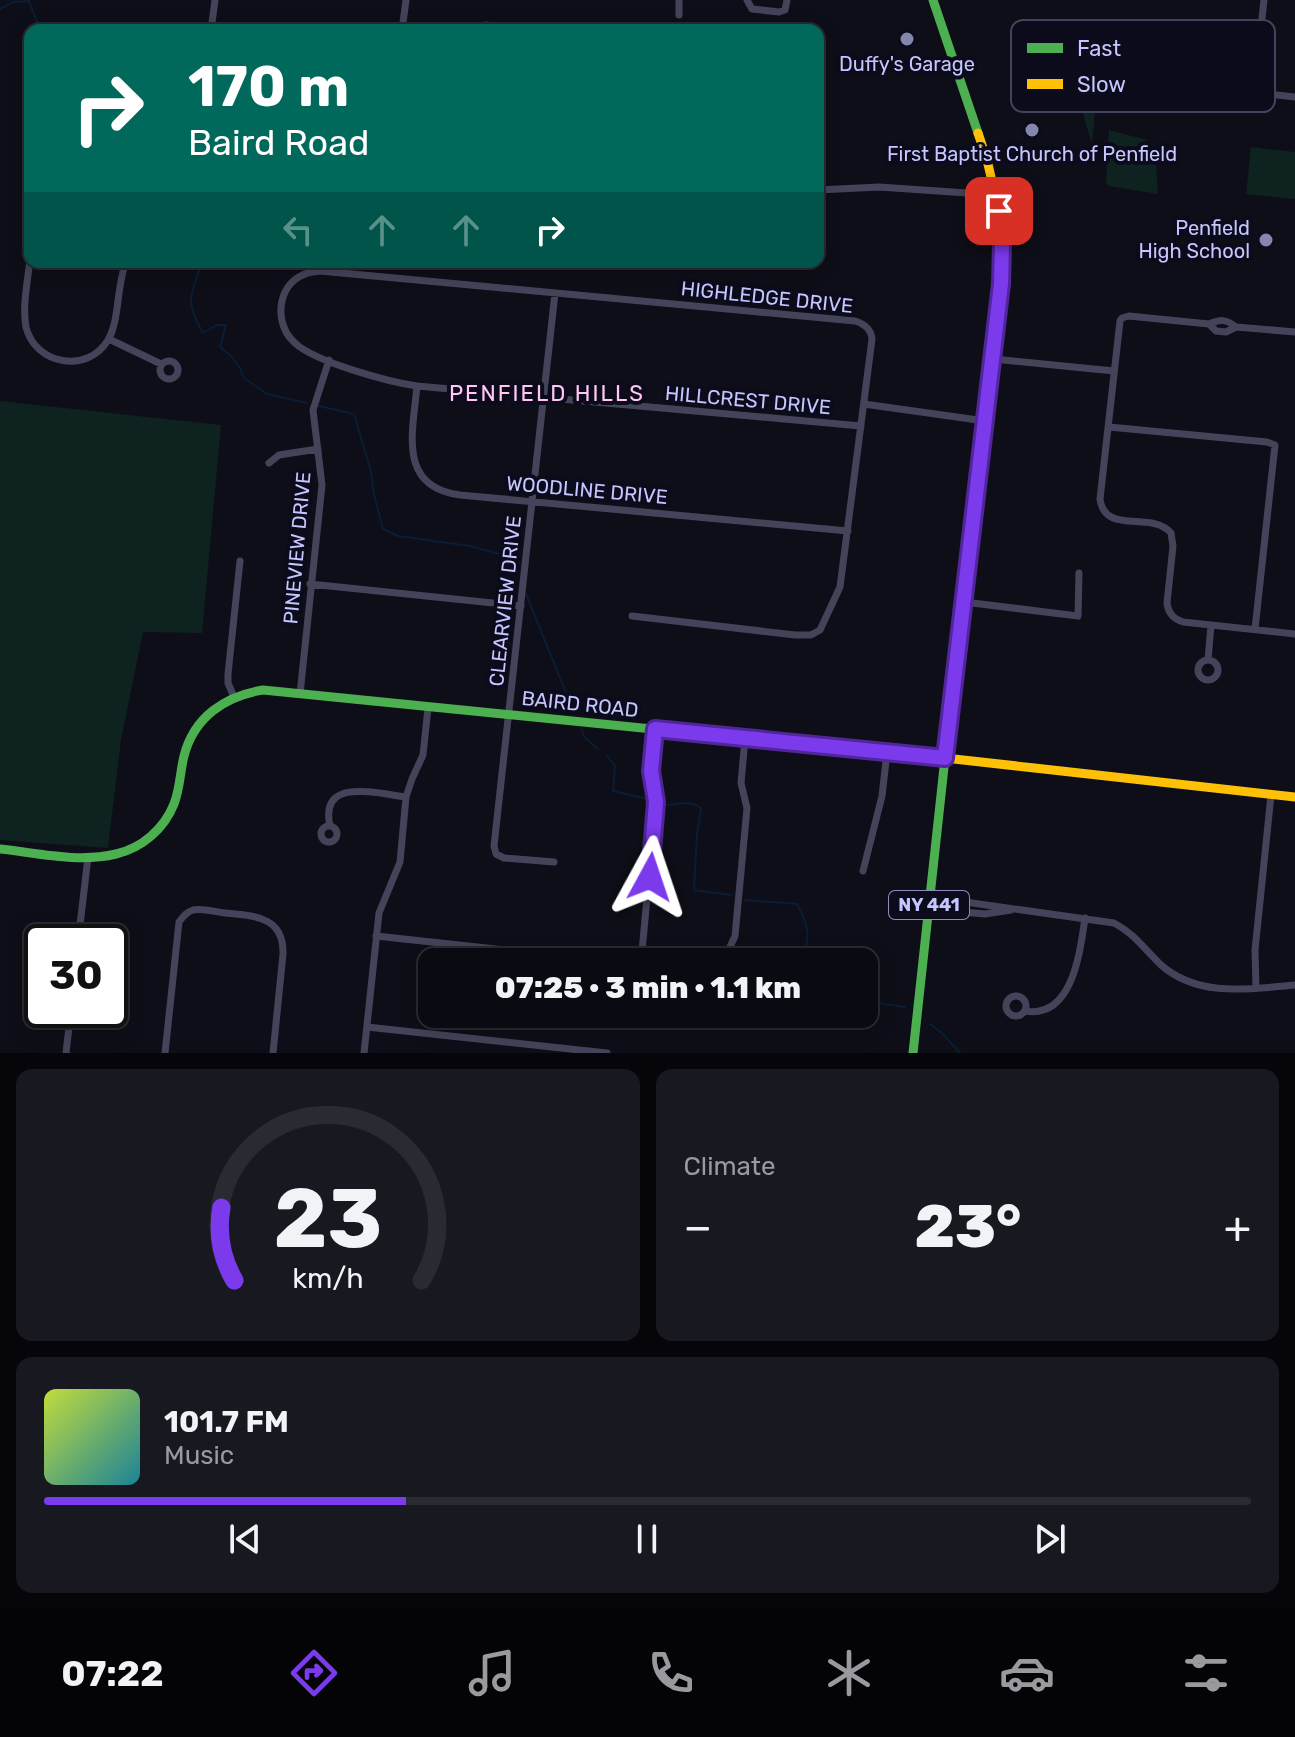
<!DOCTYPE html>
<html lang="en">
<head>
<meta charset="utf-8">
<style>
	:root { --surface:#0a0a12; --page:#181820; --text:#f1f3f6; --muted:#999a9f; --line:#2a2b32; --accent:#7c3aed }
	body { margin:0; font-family:Rubik,sans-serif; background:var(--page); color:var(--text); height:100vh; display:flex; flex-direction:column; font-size:30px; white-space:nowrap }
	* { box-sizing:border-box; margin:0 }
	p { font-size:26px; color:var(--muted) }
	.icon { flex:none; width:44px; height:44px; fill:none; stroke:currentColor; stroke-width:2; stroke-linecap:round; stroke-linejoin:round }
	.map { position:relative; height:1053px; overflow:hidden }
	.drawer { display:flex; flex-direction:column; gap:16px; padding:16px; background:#06060a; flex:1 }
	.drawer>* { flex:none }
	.top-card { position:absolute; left:24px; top:24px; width:800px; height:244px; border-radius:16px; box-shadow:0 4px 20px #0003,0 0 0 2px var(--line); background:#00695c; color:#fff; overflow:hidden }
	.speed { position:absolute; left:24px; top:924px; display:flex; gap:16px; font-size:40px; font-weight:700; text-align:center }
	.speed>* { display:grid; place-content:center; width:104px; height:104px; border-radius:50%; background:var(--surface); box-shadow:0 4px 20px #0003,0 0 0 2px var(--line); line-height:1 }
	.speed .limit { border:4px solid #111; border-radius:12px; background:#fff; color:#111 }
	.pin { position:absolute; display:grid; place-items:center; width:68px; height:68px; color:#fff; margin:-34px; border-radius:16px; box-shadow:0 4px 12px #0006 }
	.me { position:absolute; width:88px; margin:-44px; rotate:5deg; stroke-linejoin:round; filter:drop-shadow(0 0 6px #0008) }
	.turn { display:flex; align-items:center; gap:28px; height:168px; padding:0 32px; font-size:36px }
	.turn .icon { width:104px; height:104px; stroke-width:2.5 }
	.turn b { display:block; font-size:56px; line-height:68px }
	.lanes { display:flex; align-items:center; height:76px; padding:0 32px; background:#0003; justify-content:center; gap:40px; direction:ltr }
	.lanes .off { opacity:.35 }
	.big { font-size:60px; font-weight:800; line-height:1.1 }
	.drawer .tile { flex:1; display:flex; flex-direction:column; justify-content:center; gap:12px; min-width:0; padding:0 28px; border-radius:16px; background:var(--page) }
	.drawer .dial { align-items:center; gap:0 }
	.dial svg { height:208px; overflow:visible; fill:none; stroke:var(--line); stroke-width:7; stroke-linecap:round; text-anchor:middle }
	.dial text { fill:var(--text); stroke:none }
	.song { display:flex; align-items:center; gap:24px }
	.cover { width:96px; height:96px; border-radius:12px; background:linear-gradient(135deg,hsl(70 70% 55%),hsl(190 70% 35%)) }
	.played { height:8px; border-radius:4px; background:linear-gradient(90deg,var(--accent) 30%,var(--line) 30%) }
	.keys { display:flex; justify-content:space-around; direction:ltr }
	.heat { display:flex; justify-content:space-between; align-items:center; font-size:44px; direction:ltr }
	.drawer .tiles { flex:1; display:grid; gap:16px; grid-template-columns:1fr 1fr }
	.tile:last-child { grid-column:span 2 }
	.trip { position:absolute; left:418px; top:948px; width:460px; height:80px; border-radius:16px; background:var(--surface); box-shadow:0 4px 20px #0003,0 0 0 2px var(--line); font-weight:800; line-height:80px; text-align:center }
	.dock { display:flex; height:128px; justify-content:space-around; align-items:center; background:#040407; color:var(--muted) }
	.dock .icon { width:56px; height:56px }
	.dock .active { color:var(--accent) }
	.dock b { font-size:36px; color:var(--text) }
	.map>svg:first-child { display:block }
	.green { fill:#0e2220 }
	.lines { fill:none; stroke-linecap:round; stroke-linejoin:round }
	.stream { stroke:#091d34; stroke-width:2 }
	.street { stroke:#434459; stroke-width:7 }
	.fast { stroke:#4caf50; stroke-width:9 }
	.slow { stroke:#ffc107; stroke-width:9 }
	.route-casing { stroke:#51269a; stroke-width:20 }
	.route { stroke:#7c3aed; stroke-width:14 }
	.poi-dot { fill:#8586ae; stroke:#0b0b1b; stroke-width:3 }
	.labels { text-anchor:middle; stroke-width:8; stroke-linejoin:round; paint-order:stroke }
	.shield { fill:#0b0b1b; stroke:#8d8ebb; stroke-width:2 }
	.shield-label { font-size:18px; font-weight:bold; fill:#c5c6ff }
	.poi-label { font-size:20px; fill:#c5c6ff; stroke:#0b0b1b }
	.street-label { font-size:20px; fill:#c5c6ff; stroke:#0b0b1b }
	.neighbourhood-label { font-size:22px; letter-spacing:2px; fill:#ffc7f2; stroke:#0b0b1b }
	.key { fill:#0b0b1b; stroke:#43435f; stroke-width:2 }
	.key-label { font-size:22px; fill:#c5c6ff }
</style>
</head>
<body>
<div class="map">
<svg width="1295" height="1053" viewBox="0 0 1295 1053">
	<rect width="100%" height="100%" fill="#0e0e18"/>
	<path class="green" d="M1045,37L1101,42L1092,145L1072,76L1042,84L1041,73Z
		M1109,130L1147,140L1156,162L1158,194L1109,186L1106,182Z
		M1251,147L1295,152V199L1246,194Z
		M0,401L221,425L202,633L143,632L121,740L108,848L0,840Z"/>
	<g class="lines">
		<path class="stream" d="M0,9L13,2L29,1L36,20L44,30
			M202,262C191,296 184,300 203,333L217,325H226L220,347L231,356L240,368L244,378L267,394L307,403
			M319,406L354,414L371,471L374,495L383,529L398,536L470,546L518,559L519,564
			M526,594L573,710
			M581,728L585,738L598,749
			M607,756L615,766L613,791L647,799
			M666,805C678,804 692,800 701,808L697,835L694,890L731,895
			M745,900L797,904C811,928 808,936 804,962
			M864,997L884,1004L905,1007
			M930,1024L943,1034L960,1053"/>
		<path class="street" d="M747,0L752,9L779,12L785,10L787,0
			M1264,0L1254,90L1259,93L1295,97
			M679,15V0
			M402,27L431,30
			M161,30L176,27L211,30L215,0
			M402,30L406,0
			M460,30L486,25L531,30
			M818,190L879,187L967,193L994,188
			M30,259C28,280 22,306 26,327C35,365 88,374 108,340C120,320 116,287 126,262
			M1209,324C1221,319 1226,319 1236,327
			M1295,332L1236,327L1226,332L1216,331L1209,324L1129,316L1122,318L1120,321L1100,499C1105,536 1152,510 1171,533L1173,546L1167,603C1168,613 1173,619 1183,622L1295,634
			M109,339L161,364
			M993,359L1114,371
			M160 370a9 9 0 1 1 18 0a9 9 0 1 1-18 0Z
			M417,386C413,431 397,487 460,495L848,531
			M864,404L985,421
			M1109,427L1267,442L1275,445L1255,629
			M269,463L279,455L318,449
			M310,584L521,606
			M964,602L1078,616L1079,573
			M632,616L795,635H811L820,630L840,587L872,339C871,329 865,324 855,321L320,271C305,272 292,278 285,292C277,310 281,331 295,343C315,362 389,382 417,386L861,426
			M1208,660L1211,625
			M1198 670a10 10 0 1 1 20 0a10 10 0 1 1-20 0Z
			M300,694L322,485L313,410L329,360
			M234,697L228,683V674L240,561
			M321 834a8 8 0 1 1 16 0a8 8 0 1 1-16 0Z
			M330,826C319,776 379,794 406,797
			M554,862L504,858L496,854L494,846L555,293
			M863,871L882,796L887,752
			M930,897L1114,923C1135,934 1144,949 1161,965C1199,998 1249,989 1295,985
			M929,909L985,914L1011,910
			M376,936L616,962
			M78,942L88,857
			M641,962L656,802L651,771L655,729
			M723,962L735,936L747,808L741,783L745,739
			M1256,988L1255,950L1271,795
			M1006 1006a10 10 0 1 1 20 0a10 10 0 1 1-20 0Z
			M1025,1011C1073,1019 1080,951 1085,918
			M367,1027L607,1053
			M66,1053L71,1010
			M165,1053L179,922C183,917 186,912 193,910C202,908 215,912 225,913C254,916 284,916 283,954L273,1053
			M364,1053L379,913L400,862L406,797L412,779L423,755L428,708"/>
		<path class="fast" d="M933,0L978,133
			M0,849C38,853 78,863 116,854C142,848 164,829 174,804C180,789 180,772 184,756C194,717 225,696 263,690L792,743
			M913,1053L945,758L975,505"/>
		<path class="slow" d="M975,505L1003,258L999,211L987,160L978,133
			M792,743L945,758L1295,797"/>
	</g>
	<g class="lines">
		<g class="route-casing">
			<path id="route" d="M650,877L656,802L651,771L655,729L945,758L1001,284L1002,244L999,211"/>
		</g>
		<use href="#route" class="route"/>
	</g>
	<g class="poi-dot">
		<circle cx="907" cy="39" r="8"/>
		<circle cx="1032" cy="130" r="8"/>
		<circle cx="1266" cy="240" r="8"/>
	</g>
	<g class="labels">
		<rect class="shield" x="889" y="891" width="80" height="28" rx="6"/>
		<g class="shield-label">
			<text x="929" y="911">NY 441</text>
		</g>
		<g class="poi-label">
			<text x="907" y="71">Duffy's Garage</text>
			<text x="1032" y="161">First Baptist Church of Penfield</text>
			<text x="1250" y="235" text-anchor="end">Penfield<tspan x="1250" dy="23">High School</tspan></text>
		</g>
		<g class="street-label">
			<text transform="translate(767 297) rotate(6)" y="7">HIGHLEDGE DRIVE</text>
			<text transform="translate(748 400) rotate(5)" y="7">HILLCREST DRIVE</text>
			<text transform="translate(587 490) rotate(5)" y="7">WOODLINE DRIVE</text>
			<text transform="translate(297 548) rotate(-85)" y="7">PINEVIEW DRIVE</text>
			<text transform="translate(505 601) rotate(-84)" y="7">CLEARVIEW DRIVE</text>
			<text transform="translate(580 704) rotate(6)" y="7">BAIRD ROAD</text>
		</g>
		<g class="neighbourhood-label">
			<text x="547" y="401">PENFIELD HILLS</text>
		</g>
	</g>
	<rect x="1011" y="20" width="264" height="92" rx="12" class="key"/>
	<rect x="1027" y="43" width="36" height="10" fill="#4caf50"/>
	<rect x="1027" y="79" width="36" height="10" fill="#ffc107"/>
	<g class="key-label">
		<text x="1077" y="56">Fast</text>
		<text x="1077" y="92">Slow</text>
	</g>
</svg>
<div class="speed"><div class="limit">30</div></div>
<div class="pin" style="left:999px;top:211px;background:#d93025"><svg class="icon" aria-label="arrive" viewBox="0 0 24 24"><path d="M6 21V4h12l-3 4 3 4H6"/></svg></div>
<svg class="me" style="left:650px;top:877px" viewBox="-20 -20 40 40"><path d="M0-17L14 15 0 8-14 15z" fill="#7c3aed" stroke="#fff" stroke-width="4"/></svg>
<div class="trip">07:25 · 3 min · 1.1 km</div>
<div class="top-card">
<div class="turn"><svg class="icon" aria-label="right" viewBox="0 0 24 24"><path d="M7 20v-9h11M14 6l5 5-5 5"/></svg><div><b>170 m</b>Baird Road</div></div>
<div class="lanes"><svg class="icon off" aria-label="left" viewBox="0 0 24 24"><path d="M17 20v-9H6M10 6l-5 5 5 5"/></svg><svg class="icon off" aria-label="ahead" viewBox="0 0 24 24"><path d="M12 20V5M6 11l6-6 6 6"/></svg><svg class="icon off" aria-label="ahead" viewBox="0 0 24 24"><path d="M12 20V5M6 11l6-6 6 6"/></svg><svg class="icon" aria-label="right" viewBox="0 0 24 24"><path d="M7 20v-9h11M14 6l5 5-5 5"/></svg></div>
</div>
</div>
<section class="drawer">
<div class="tiles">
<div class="tile dial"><svg viewBox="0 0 100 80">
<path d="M14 69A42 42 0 1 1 86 69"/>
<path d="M14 69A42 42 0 0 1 9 41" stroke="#7c3aed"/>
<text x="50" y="56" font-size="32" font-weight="700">23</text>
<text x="50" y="72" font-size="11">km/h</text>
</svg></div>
<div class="tile"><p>Climate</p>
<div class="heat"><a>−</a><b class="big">23°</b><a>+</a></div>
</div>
<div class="tile">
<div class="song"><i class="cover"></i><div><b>101.7 FM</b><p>Music</p></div></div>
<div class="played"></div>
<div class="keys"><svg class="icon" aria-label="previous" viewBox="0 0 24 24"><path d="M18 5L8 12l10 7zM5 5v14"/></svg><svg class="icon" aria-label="pause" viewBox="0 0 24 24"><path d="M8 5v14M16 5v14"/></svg><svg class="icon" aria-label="next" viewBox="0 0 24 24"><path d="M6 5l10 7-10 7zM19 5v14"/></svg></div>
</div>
</div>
</section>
<nav class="dock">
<b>07:22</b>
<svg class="icon active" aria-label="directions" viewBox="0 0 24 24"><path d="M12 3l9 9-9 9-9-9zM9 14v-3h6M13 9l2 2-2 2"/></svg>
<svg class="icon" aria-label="music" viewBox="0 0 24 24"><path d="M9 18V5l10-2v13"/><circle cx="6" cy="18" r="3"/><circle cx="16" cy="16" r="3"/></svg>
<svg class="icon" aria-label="phone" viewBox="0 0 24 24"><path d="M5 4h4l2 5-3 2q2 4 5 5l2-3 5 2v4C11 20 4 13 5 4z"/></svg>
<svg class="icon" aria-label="climate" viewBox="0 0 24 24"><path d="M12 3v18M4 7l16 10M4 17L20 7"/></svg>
<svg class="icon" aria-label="car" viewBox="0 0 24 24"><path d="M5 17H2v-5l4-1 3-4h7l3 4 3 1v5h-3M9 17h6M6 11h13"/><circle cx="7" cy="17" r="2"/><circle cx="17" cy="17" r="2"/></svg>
<svg class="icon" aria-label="filters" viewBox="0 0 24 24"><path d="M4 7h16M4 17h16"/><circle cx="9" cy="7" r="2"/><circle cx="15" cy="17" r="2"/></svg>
</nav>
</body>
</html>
